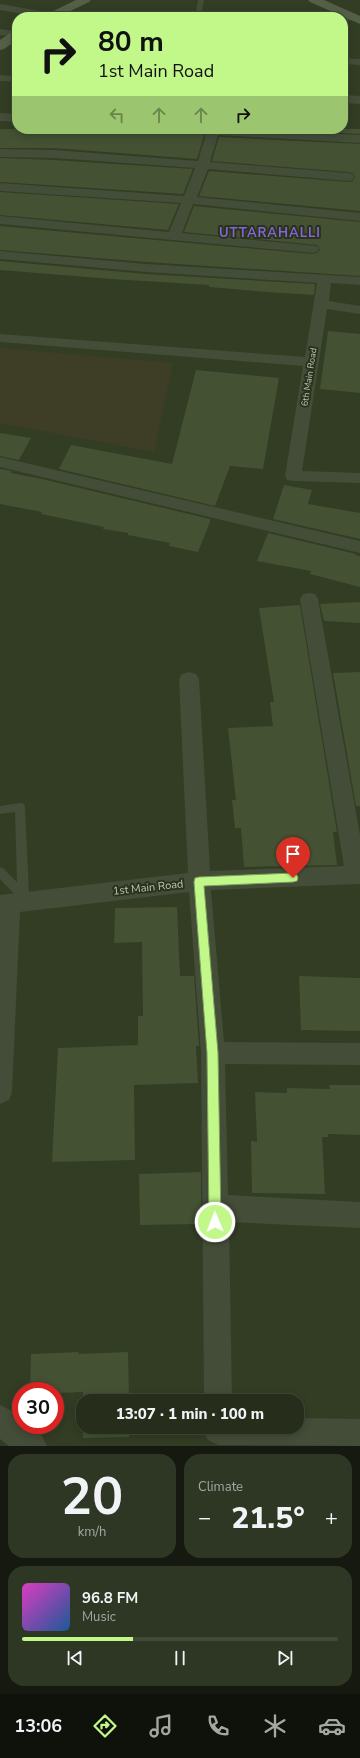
<!DOCTYPE html>
<html lang="en">
<head>
<meta charset="utf-8">
<style>
	:root { --surface:#262e1b; --page:#2e3624; --text:#f1f3f6; --muted:#a4a8a3; --line:#424a3a; --accent:#c2f78a }
	body { margin:0; font-family:"Nunito Sans",sans-serif; background:var(--page); color:var(--text); height:100vh; display:flex; flex-direction:column; font-size:15px; white-space:nowrap }
	* { box-sizing:border-box; margin:0 }
	p { font-size:13px; color:var(--muted) }
	.icon { flex:none; width:22px; height:22px; fill:none; stroke:currentColor; stroke-width:2; stroke-linecap:round; stroke-linejoin:round }
	.map { position:relative; height:1446px; overflow:hidden }
	.panel { display:flex; flex-direction:column; gap:8px; padding:8px; background:#15190f; flex:1 }
	.panel>* { flex:none }
	.guide { position:absolute; left:12px; top:12px; width:336px; height:122px; border-radius:16px; box-shadow:0 2px 10px #0003,0 0 0 1px var(--line); background:#c2f78a; color:#111; overflow:hidden }
	.speed { position:absolute; left:12px; top:1382px; display:flex; gap:8px; font-size:20px; font-weight:700; text-align:center }
	.speed>* { display:grid; place-content:center; width:52px; height:52px; border-radius:50%; background:var(--surface); box-shadow:0 2px 10px #0003,0 0 0 1px var(--line); line-height:1 }
	.speed .limit { border:6px solid #d22; background:#fff; color:#111 }
	.pin { position:absolute; display:grid; place-items:center; width:34px; height:34px; color:#fff; margin:-41px -17px; border-radius:50% 50% 50% 0; rotate:-45deg; box-shadow:0 0 4px #0007 }
	.pin .icon { rotate:45deg }
	.me { position:absolute; width:44px; margin:-22px; rotate:359deg; stroke-linejoin:round; filter:drop-shadow(0 0 3px #0008) }
	.turn { display:flex; align-items:center; gap:14px; height:84px; padding:0 20px; font-size:18px }
	.turn .icon { width:52px; height:52px; stroke-width:2.5 }
	.turn b { display:block; font-size:28px; line-height:34px }
	.lanes { display:flex; align-items:center; height:38px; padding:0 20px; background:#0003; justify-content:center; gap:20px; direction:ltr }
	.lanes .off { opacity:.35 }
	.big { font-size:30px; font-weight:800; line-height:1.1 }
	.panel .tile { flex:1; display:flex; flex-direction:column; justify-content:center; gap:6px; min-width:0; padding:0 14px; border-radius:16px; background:var(--page) }
	.panel .dial { align-items:center; gap:0 }
	.dial b { font-size:52px; line-height:1 }
	.song { display:flex; align-items:center; gap:12px }
	.cover { width:48px; height:48px; border-radius:6px; background:linear-gradient(135deg,hsl(310 70% 55%),hsl(210 70% 35%)) }
	.played { height:4px; border-radius:2px; background:linear-gradient(90deg,var(--accent) 35%,var(--line) 35%) }
	.keys { display:flex; justify-content:space-around; direction:ltr }
	.heat { display:flex; justify-content:space-between; align-items:center; font-size:22px; direction:ltr }
	.panel .tiles { flex:1; display:grid; gap:8px; grid-template-columns:1fr 1fr }
	.tile:last-child { grid-column:span 2 }
	.trip { position:absolute; left:76px; top:1394px; width:228px; height:40px; border-radius:16px; background:var(--surface); box-shadow:0 2px 10px #0003,0 0 0 1px var(--line); font-weight:800; line-height:40px; text-align:center }
	.tabs { display:flex; height:64px; justify-content:space-around; align-items:center; background:#0f120b; color:var(--muted) }
	.tabs .icon { width:28px; height:28px }
	.tabs .on { color:var(--accent) }
	.tabs b { font-size:18px; color:var(--text) }
	.map>svg:first-child { display:block }
	.green { fill:#3e3e26 }
	.building { fill:#445133 }
	.lines { fill:none; stroke-linecap:round; stroke-linejoin:round }
	.service { fill:#434d38; fill-rule:evenodd }
	.minor { fill:#434d38; fill-rule:evenodd }
	.secondary { fill:#536046; fill-rule:evenodd }
	.route { fill:#c2f78a; stroke:#7ea15a }
	.labels { text-anchor:middle; stroke-width:4; stroke-linejoin:round; paint-order:stroke }
	.far-street-label { font-size:9px; fill:#bec8b4; stroke:#28321d }
	.street-label { font-size:11px; fill:#bec8b4; stroke:#28321d }
	.far-district-label { font-size:13px; font-weight:bold; letter-spacing:1px; fill:#8664d4; stroke:#28321d }
</style>
</head>
<body>
<div class="map">
<svg width="360" height="1446" viewBox="0 0 360 1446">
	<rect width="100%" height="100%" fill="#323d24"/>
	<path class="green" d="M0,348L173,363L154,452L0,423Z"/>
	<path class="building" d="M0,129H100L158,132V129H168L170,133L175,134L204,135L197,159L54,148H0Z
		M272,129H360V134Z
		M219,137L360,144V211L199,196L209,171L348,182L353,181L355,177L353,173L348,172L212,161Z
		M0,158L54,160L193,169L183,194L0,182Z
		M0,192L179,204L168,230L0,215Z
		M194,206L360,222V276L146,262L0,250V226L312,254L317,253L320,250L317,245L184,232Z
		M0,261L146,274L315,284L314,295L267,292L209,287V285L111,279L0,270Z
		M328,331L360,334V393L320,389Z
		M196,370L279,378L263,469L230,466L215,506L59,469L71,445L172,464Z
		M0,433L31,438L19,460L0,456Z
		M0,469L12,471L11,473L42,479L210,519V522L198,552L169,546L170,543L128,535V533L103,529L104,527L41,514L42,512L0,504Z
		M284,485L312,490L308,504L360,513V539L273,519Z
		M268,533L356,554L355,555L360,556V587L310,574L311,571L257,561Z
		M360,602V623L324,621L320,604Z
		M300,605L337,832H333L337,865L244,867L241,828H235L232,800H236L228,728L273,726L270,702H274L259,608Z
		M360,672V806H356L333,673Z
		M177,907L180,976H194L199,1046H196L198,1083L134,1085L135,1160L52,1162L58,1048L138,1045V1016H143L142,942L114,943L115,908Z
		M299,976L360,978V1031L301,1030Z
		M329,1085H360V1135L328,1134V1137H322L325,1194L252,1193L251,1141L257,1142L255,1092L287,1093V1088L330,1089Z
		M201,1172V1224L140,1225L139,1174Z
		M79,1352L78,1354L128,1352L129,1401H83V1392L55,1393V1391H30L31,1354Z
		M83,1427H129V1437L83,1438Z"/>
	<g class="lines">
		<path class="service" d="M198,0H204L201,17H195Z
			M20,803L24,804L25,807L29,894L31,898L29,901L25,903L21,901L0,879V867L4,869L17,882L15,812L0,814V806Z"/>
		<path class="minor" d="M0,4L52,13L57,16L39,17L0,10Z
			M352,14L357,17L356,19L343,22V17H339Z
			M0,29L17,31V37L0,35Z
			M343,58L360,59V65L343,64Z
			M0,75L17,76V82L0,81Z
			M343,95L360,96V104L343,103Z
			M0,113L17,114V122L0,121Z
			M169,129H243L360,135V143L218,135L210,162L348,173L353,174L354,177L353,180L348,181L208,169L197,197L360,213V221L193,204L182,233L317,246L319,249L317,252L312,253L0,224V216L169,232L181,203L0,191V183L184,196L195,168L54,158L0,157V149L54,150L198,161L206,134L175,133L171,132Z
			M0,251L146,264L360,277V285L331,283L329,301L360,306V314L327,309L302,471L360,473V483L293,481L287,480L285,476L303,366L0,342V334L305,357L317,283L146,272L0,259Z
			M0,457L360,541V553L0,467Z
			M309,593L315,594L318,599L360,835V884L211,890L224,1042L360,1043V1065L225,1064L228,1195L360,1202V1228L229,1222L232,1401H204L201,1053L189,892L20,912L12,1092L9,1100L0,1104V895L188,873L179,679L182,674L189,672L196,674L199,679L210,871L344,866L300,599L303,594Z
			M0,1405L10,1410L21,1418V1425C35,1425 42,1434 47,1446H9L0,1439Z
			M297,1418L360,1419V1446L218,1445L208,1440L203,1430L205,1427H297Z"/>
		<path class="secondary" d="M76,0H91L89,2L58,17H43L45,15Z
			M308,0H324L360,16V24L310,2Z
			M17,30V40L4,49L0,50V40L13,31Z"/>
	</g>
	<path class="route" d="M293,873L297,875L298,878L297,881L293,882L204,886L218,1053L221,1222L220,1227L215,1228L211,1227L209,1222L207,1053L194,882L195,878L199,877Z"/>
	<g class="labels">
		<g class="far-street-label">
			<text transform="translate(309 377) rotate(-81)" y="3">6th Main Road</text>
		</g>
		<g class="street-label">
			<text transform="translate(148 887) rotate(-6)" y="4">1st Main Road</text>
		</g>
		<g class="far-district-label">
			<text x="270" y="237">UTTARAHALLI</text>
		</g>
	</g>
</svg>
<div class="speed"><div class="limit">30</div></div>
<div class="pin" style="left:293px;top:878px;background:#d93025"><svg class="icon" aria-label="arrive" viewBox="0 0 24 24"><path d="M6 21V4h12l-3 4 3 4H6"/></svg></div>
<svg class="me" style="left:215px;top:1222px" viewBox="-20 -20 40 40"><circle r="17" fill="#c2f78a" stroke="#fff" stroke-width="3"/><path d="M0-11L8 9 0 5-8 9z" fill="#fff"/></svg>
<div class="trip">13:07 · 1 min · 100 m</div>
<div class="guide">
<div class="turn"><svg class="icon" aria-label="right" viewBox="0 0 24 24"><path d="M7 20v-9h11M14 6l5 5-5 5"/></svg><div><b>80 m</b>1st Main Road</div></div>
<div class="lanes"><svg class="icon off" aria-label="left" viewBox="0 0 24 24"><path d="M17 20v-9H6M10 6l-5 5 5 5"/></svg><svg class="icon off" aria-label="ahead" viewBox="0 0 24 24"><path d="M12 20V5M6 11l6-6 6 6"/></svg><svg class="icon off" aria-label="ahead" viewBox="0 0 24 24"><path d="M12 20V5M6 11l6-6 6 6"/></svg><svg class="icon" aria-label="right" viewBox="0 0 24 24"><path d="M7 20v-9h11M14 6l5 5-5 5"/></svg></div>
</div>
</div>
<section class="panel">
<div class="tiles">
<div class="tile dial"><b>20</b><p>km/h</p></div>
<div class="tile"><p>Climate</p>
<div class="heat"><a>−</a><b class="big">21.5°</b><a>+</a></div>
</div>
<div class="tile">
<div class="song"><i class="cover"></i><div><b>96.8 FM</b><p>Music</p></div></div>
<div class="played"></div>
<div class="keys"><svg class="icon" aria-label="previous" viewBox="0 0 24 24"><path d="M18 5L8 12l10 7zM5 5v14"/></svg><svg class="icon" aria-label="pause" viewBox="0 0 24 24"><path d="M8 5v14M16 5v14"/></svg><svg class="icon" aria-label="next" viewBox="0 0 24 24"><path d="M6 5l10 7-10 7zM19 5v14"/></svg></div>
</div>
</div>
</section>
<nav class="tabs">
<b>13:06</b>
<svg class="icon on" aria-label="directions" viewBox="0 0 24 24"><path d="M12 3l9 9-9 9-9-9zM9 14v-3h6M13 9l2 2-2 2"/></svg>
<svg class="icon" aria-label="music" viewBox="0 0 24 24"><path d="M9 18V5l10-2v13"/><circle cx="6" cy="18" r="3"/><circle cx="16" cy="16" r="3"/></svg>
<svg class="icon" aria-label="phone" viewBox="0 0 24 24"><path d="M5 4h4l2 5-3 2q2 4 5 5l2-3 5 2v4C11 20 4 13 5 4z"/></svg>
<svg class="icon" aria-label="climate" viewBox="0 0 24 24"><path d="M12 3v18M4 7l16 10M4 17L20 7"/></svg>
<svg class="icon" aria-label="car" viewBox="0 0 24 24"><path d="M5 17H2v-5l4-1 3-4h7l3 4 3 1v5h-3M9 17h6M6 11h13"/><circle cx="7" cy="17" r="2"/><circle cx="17" cy="17" r="2"/></svg>
</nav>
</body>
</html>
